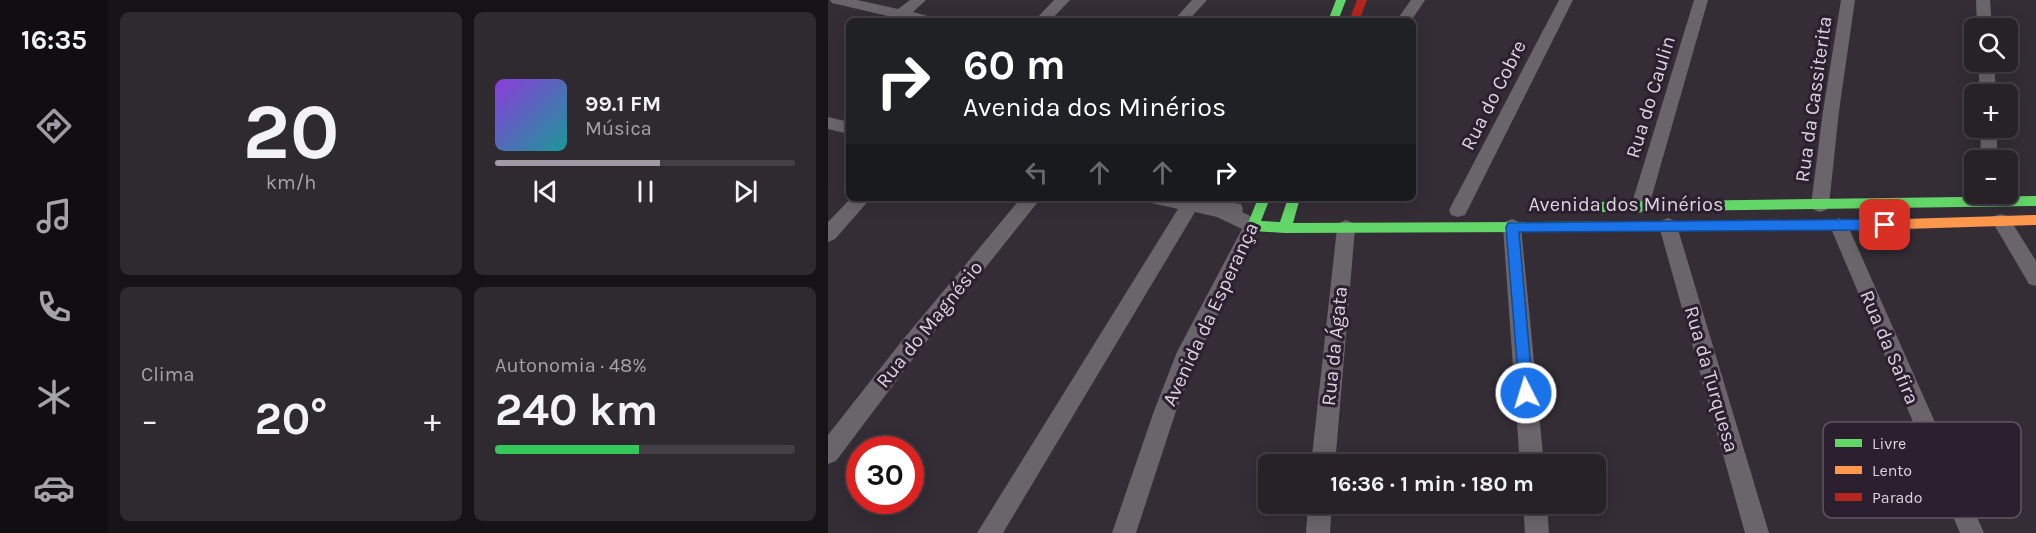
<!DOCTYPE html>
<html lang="pt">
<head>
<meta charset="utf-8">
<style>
	:root { --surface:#272228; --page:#2f2a30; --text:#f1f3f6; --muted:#a4a4a8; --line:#433f45; --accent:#a199a3 }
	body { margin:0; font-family:Karla,sans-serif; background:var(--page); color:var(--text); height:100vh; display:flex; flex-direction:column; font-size:22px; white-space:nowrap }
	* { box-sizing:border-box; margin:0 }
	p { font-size:20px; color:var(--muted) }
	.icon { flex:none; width:33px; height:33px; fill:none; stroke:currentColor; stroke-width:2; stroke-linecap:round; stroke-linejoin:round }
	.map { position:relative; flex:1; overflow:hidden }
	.drawer { display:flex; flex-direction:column; gap:12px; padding:12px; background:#151316; width:720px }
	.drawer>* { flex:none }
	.banner { position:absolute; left:18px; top:18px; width:570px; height:183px; border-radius:9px; box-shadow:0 3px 15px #0003,0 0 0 2px var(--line); background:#202124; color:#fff; overflow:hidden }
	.buttons { position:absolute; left:1136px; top:18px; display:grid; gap:12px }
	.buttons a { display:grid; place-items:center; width:54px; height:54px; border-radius:9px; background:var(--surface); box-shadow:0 3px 15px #0003,0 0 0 2px var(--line); font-size:30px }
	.speed { position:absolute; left:18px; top:436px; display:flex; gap:12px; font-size:30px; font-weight:700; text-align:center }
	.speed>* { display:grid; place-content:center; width:78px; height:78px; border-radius:50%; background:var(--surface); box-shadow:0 3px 15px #0003,0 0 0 2px var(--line); line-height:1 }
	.speed .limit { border:9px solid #d22; background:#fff; color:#111 }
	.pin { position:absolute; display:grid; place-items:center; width:51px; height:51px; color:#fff; margin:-26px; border-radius:12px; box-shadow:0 3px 9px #0006 }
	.me { position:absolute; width:66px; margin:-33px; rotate:355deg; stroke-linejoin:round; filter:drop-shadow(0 0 4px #0008) }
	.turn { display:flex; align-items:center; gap:21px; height:126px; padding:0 18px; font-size:27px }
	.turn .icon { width:78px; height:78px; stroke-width:2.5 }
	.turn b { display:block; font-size:42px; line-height:51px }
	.lanes { display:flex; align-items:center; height:57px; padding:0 18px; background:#0003; justify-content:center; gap:30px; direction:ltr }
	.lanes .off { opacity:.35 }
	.big { font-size:45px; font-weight:700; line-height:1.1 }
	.drawer .widget { flex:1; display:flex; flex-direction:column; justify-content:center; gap:9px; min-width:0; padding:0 21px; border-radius:9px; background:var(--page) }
	.drawer .dial { align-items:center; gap:0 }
	.dial b { font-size:78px; line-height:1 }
	.song { display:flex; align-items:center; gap:18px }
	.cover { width:72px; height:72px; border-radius:9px; background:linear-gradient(135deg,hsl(270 70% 55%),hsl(180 70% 35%)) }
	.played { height:6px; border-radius:3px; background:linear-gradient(90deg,var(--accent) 55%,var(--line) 55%) }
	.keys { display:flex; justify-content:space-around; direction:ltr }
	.heat { display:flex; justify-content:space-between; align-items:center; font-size:33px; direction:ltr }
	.charge { height:9px; border-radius:4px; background:linear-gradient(90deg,#34c759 48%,var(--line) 0) }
	.drawer .tiles { flex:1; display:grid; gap:12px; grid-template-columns:repeat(2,1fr) }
	.trip { position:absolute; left:430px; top:454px; width:348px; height:60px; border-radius:9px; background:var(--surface); box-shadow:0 3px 15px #0003,0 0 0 2px var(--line); font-weight:700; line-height:60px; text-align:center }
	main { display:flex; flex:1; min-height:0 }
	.tabs { display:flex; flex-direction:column; width:108px; justify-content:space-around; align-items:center; background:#100e10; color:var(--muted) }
	.tabs .icon { width:42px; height:42px }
	.tabs .selected { color:var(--accent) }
	.tabs b { font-size:27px; color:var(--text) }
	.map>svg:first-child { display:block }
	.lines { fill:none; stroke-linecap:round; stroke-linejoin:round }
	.street { fill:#69656a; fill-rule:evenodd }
	.fast { fill:#63d668; fill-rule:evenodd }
	.slow { fill:#ff974d; fill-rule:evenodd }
	.jam { fill:#b3261e; fill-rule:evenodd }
	.route { fill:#1a73e8; stroke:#114b97; stroke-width:1.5 }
	.labels { text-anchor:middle; stroke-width:6; stroke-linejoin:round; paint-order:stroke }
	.street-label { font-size:20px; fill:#dbd3de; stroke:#2c1f30 }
	.key { fill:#2c1f30; stroke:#615564; stroke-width:1.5 }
	.key-label { font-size:16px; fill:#dbd3de }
</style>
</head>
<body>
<main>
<nav class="tabs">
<b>16:35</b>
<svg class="icon selected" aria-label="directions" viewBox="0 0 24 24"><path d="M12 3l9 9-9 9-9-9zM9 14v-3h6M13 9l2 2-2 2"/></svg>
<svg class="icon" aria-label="music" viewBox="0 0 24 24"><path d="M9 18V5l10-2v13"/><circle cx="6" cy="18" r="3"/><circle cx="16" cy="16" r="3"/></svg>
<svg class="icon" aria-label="phone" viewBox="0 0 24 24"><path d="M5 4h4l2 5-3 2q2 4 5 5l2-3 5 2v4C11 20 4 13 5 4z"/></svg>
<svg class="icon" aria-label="climate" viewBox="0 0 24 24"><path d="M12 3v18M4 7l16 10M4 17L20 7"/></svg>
<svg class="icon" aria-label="car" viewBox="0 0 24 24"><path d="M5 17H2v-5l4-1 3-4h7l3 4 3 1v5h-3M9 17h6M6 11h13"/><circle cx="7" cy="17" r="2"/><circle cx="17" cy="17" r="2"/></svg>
</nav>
<section class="drawer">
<div class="tiles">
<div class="widget dial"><b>20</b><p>km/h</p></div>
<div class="widget">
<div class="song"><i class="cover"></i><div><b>99.1 FM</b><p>Música</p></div></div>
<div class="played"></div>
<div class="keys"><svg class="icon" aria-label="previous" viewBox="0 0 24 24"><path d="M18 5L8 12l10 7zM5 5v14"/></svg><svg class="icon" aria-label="pause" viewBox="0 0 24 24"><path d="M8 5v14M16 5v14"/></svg><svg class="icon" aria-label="next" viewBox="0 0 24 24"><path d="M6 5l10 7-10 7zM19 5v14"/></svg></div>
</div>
<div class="widget"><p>Clima</p>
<div class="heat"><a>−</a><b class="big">20°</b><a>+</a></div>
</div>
<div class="widget"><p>Autonomia · 48%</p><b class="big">240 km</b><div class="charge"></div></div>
</div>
</section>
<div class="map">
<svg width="1208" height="533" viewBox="0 0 1208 533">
	<rect width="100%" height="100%" fill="#342d36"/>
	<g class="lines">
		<path class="street" d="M2,0H29L70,9L82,0H98L85,12L107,18L109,21H81L4,3Z
			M226,0H242L222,21H206Z
			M364,0H379L360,21H345Z
			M583,0H597L583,21H568Z
			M731,0H745L637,215L630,217L623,215L621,210Z
			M866,0H880L821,206L818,211L812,213L806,211L803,206Z
			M1013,0H1027L1011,111L1001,205L998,210L992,212L986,210L983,205L995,111Z
			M1148,0H1162L1164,28H1149Z
			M1150,62H1166L1168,94H1152Z
			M0,117L21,122V134L0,129Z
			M1153,128H1169V160H1152Z
			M23,198H43L7,239L0,242V222Z
			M193,198H213L87,356L8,461L0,464V435L73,342Z
			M320,198H368L413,204L415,209L414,212L432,221L434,226L370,355L348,411L308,533H284L326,411L349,352L414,229L389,217L367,212L175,533H149L350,209L323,203Z
			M1173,214L1180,216L1208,261V286L1201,284L1164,221L1166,216Z
			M840,218L847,221L849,226L941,533H917L831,226L833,221Z
			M1011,218L1018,221L1020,226L1156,533H1132L1002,226L1004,221Z
			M684,219L691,222L693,227L716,465H692L675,227L677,222Z
			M518,220L525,223L527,228L507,465H483L509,228L511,223Z
			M480,504H504L502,533H478Z
			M695,504H719L721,533H697Z"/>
		<path class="fast" d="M508,0H518L510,21H500Z
			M1208,196V206L772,212L766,207L772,202Z
			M430,198H442L433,221L452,222L460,198H472L465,223L887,221L893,226L887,231L457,233L425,231L419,226Z"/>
		<path class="slow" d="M1208,215V225L1011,231H887L881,226L887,221H1011Z"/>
		<path class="jam" d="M529,0H539L531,21H521Z"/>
	</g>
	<path class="route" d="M1057,219L1064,225L1057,230L691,232L705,393L703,399L698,401L692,399L678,227L680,223Z"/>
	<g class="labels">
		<g class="street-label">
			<text transform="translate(665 95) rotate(-63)" y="7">Rua do Cobre</text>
			<text transform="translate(822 97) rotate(-73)" y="7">Rua do Caulin</text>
			<text transform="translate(985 99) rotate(-82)" y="7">Rua da Cassiterita</text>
			<text x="798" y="211">Avenida dos Minérios</text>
			<text transform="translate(382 314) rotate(-65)" y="7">Avenida da Esperança</text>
			<text transform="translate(101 324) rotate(-51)" y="7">Rua do Magnésio</text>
			<text transform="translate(506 346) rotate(-84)" y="7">Rua da Ágata</text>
			<text transform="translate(1062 347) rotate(67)" y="7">Rua da Safira</text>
			<text transform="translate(884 379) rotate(74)" y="7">Rua da Turquesa</text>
		</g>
	</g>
	<rect x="995" y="422" width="198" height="96" rx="9" class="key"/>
	<rect x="1007" y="439" width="27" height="8" fill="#63d668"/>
	<rect x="1007" y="466" width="27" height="8" fill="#ff974d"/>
	<rect x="1007" y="493" width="27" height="8" fill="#b3261e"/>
	<g class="key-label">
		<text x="1044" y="449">Livre</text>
		<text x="1044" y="476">Lento</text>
		<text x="1044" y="503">Parado</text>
	</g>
</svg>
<div class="buttons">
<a><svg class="icon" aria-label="search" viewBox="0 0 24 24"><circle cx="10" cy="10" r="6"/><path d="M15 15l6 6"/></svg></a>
<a>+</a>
<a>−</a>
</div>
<div class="speed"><div class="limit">30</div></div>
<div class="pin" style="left:1057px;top:225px;background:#d93025"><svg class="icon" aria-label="arrive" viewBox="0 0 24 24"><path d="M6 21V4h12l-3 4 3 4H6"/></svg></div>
<svg class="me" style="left:698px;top:393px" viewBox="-20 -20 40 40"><circle r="17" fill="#1a73e8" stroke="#fff" stroke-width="3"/><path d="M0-11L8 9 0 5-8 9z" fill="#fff"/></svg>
<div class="trip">16:36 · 1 min · 180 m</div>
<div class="banner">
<div class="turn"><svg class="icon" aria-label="right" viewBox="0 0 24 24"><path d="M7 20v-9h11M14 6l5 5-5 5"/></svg><div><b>60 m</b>Avenida dos Minérios</div></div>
<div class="lanes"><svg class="icon off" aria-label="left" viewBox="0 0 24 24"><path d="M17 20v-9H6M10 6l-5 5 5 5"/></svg><svg class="icon off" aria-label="ahead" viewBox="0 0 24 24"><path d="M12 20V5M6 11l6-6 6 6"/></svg><svg class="icon off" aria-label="ahead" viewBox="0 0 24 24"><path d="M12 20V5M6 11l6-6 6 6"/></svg><svg class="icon" aria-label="right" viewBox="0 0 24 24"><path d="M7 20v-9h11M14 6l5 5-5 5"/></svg></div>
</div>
</div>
</main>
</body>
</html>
